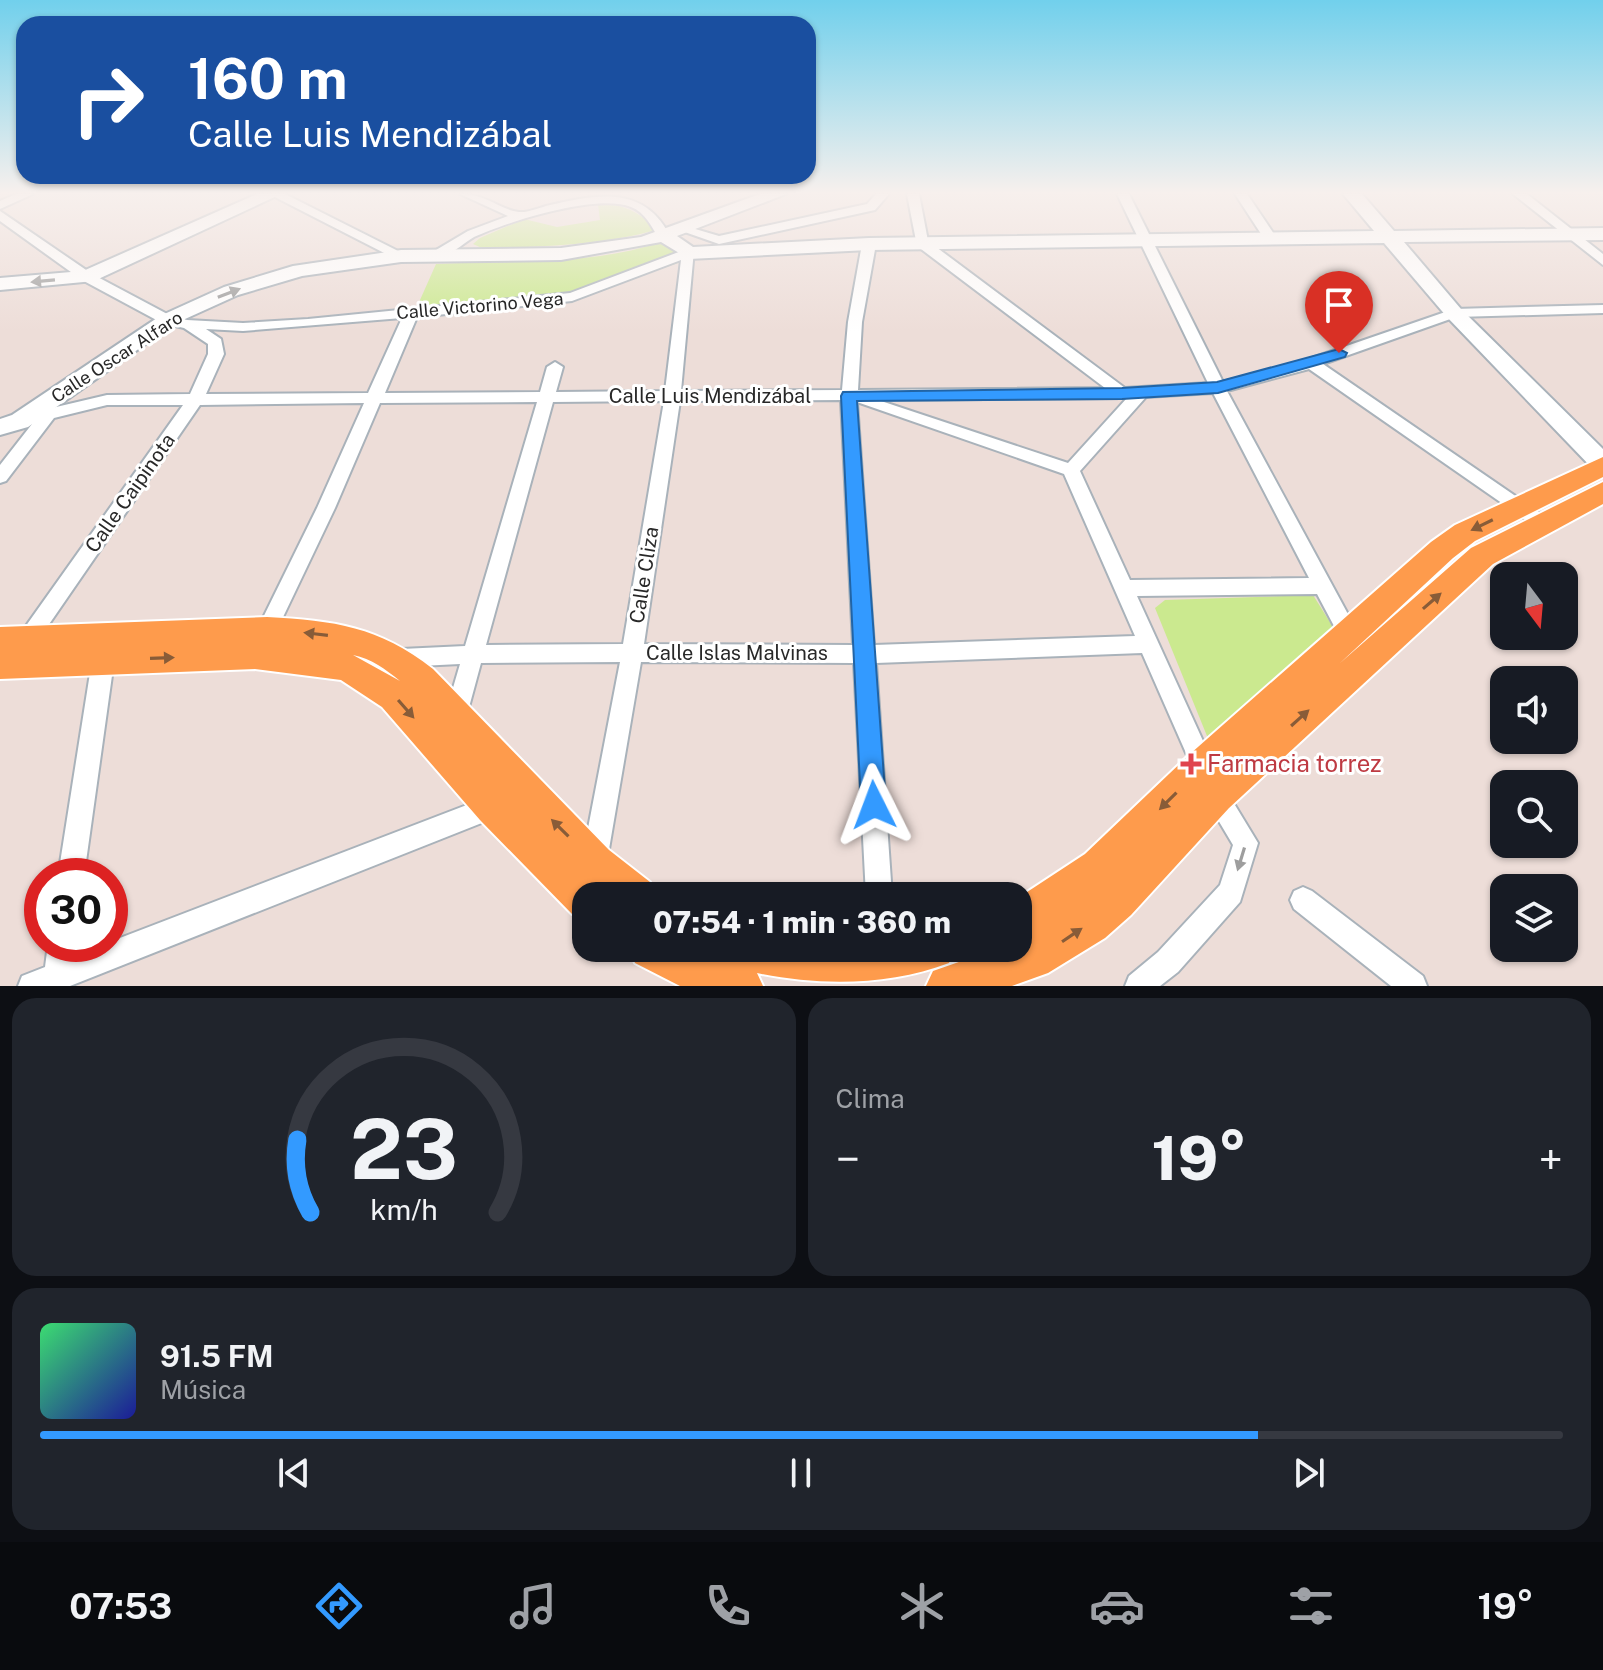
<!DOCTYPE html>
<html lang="es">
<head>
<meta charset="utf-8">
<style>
	:root { --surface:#171b24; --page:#20242c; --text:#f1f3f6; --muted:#9ea1a6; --line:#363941; --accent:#339aff }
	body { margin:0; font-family:"Public Sans",sans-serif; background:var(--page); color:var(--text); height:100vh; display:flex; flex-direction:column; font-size:30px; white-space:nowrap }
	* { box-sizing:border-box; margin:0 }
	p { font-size:26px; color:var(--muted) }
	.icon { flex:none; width:44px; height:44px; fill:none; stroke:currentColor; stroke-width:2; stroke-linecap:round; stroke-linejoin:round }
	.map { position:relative; height:986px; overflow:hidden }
	.drawer { display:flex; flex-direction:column; gap:12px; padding:12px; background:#0d0f14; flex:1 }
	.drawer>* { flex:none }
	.guide { position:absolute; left:16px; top:16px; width:800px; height:168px; border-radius:24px; box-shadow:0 2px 6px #0004; background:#1a4fa0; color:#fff; overflow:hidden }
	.needle { width:52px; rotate:164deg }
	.fabs { position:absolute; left:1490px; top:562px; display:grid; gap:16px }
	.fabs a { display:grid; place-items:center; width:88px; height:88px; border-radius:16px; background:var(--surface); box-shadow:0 2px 6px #0004; font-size:40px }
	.speed { position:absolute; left:24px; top:858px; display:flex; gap:16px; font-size:40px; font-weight:700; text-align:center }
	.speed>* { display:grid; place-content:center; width:104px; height:104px; border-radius:50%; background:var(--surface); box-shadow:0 2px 6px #0004; line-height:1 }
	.speed .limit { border:12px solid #d22; background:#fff; color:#111 }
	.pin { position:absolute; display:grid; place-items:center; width:68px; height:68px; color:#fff; margin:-82px -34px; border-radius:50% 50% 50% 0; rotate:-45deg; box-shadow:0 0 8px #0007 }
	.pin .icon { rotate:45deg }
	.me { position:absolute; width:88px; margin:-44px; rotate:357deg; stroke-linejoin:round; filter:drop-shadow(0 0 6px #0008) }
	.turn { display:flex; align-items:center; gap:28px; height:168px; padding:0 40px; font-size:36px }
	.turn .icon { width:104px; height:104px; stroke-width:2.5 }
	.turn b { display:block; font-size:56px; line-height:68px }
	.big { font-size:60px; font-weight:800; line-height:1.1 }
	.drawer .tile { flex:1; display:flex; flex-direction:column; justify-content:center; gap:12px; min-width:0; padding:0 28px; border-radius:24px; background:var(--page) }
	.drawer .dial { align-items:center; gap:0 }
	.dial svg { height:208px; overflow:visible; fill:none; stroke:var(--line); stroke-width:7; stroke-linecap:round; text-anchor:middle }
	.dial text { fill:var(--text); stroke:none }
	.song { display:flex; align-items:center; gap:24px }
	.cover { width:96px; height:96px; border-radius:12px; background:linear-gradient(135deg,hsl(140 70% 55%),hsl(240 70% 35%)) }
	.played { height:8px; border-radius:4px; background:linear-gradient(90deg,var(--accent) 80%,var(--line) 80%) }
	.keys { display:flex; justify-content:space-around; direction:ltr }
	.heat { display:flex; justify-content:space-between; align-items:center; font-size:44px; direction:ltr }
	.drawer .tiles { flex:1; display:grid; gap:12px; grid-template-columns:1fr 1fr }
	.tile:last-child { grid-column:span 2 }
	.trip { position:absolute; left:572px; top:882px; width:460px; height:80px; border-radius:24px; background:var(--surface); box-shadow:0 2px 6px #0004; font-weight:800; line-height:80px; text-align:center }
	.tabs { display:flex; height:128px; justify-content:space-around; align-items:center; background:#090b0e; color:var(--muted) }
	.tabs .icon { width:56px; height:56px }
	.tabs .current { color:var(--accent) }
	.tabs b { font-size:36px; color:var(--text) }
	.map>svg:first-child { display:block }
	.green { fill:#cbe98f }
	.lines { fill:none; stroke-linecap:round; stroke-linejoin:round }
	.street-casing { stroke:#a9b2ba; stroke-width:4 }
	.secondary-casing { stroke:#a9b2ba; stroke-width:4 }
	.primary-casing { stroke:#fff; stroke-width:4 }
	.street { fill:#fff; fill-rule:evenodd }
	.secondary { fill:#fff; fill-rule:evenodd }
	.primary { fill:#fe9b4c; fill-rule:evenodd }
	.oneway { fill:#9e9e9e }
	.oneway2 { fill:#885c38 }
	.route { fill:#339aff; stroke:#2164a6; stroke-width:2 }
	.health-dot { fill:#e0444e; stroke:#fff; stroke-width:3 }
	.labels { text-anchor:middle; stroke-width:6; stroke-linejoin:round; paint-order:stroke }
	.far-street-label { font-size:18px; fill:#282828; stroke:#fff }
	.street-label { font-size:20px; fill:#282828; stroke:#fff }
	.near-health-label { font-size:24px; fill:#be3a42; stroke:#fff; text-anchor:start }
</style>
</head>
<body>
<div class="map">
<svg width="1603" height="986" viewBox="0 0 1603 986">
	<rect width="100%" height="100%" fill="#edddd8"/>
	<path class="green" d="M598,204C625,203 638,213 659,229C602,246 542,246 484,249L473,244L480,238L524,219L557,227L600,220Z
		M661,242H675L684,261L600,289L567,297L416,309L436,264C510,260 591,266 661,242Z
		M1313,595L1333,627L1331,636L1219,742L1207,736L1155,608L1165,600Z"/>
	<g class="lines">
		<g class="street-casing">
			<path id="street" d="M16,194H33L0,209V201Z
				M269,194H285L408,256L401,260L396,259Z
				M460,194C487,194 498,209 519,212C528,213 541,207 550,205C598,194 644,185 670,236L659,239C652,227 645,212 631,207C597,193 507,222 474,237C462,244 445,261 431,259V253L468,231L508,216Z
				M876,194H889L875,210L719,244L679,230L685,226L719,236L867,204Z
				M907,194H919L928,241L1125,388L1208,383L1117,194H1129L1223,382L1306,360L1454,309L1603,305V313L1456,317L1323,364L1549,519L1551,524L1549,529L1542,531L1309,369L1227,391L1356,629L1364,638L1361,644L1354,647L1342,641L1317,594L1137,596L1224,787L1258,843L1240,902L1178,972L1160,986H1125L1129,976L1158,952L1220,885L1233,845L1208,803L1142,653L876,663L892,896H866L854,663L641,662L601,896H586V908L579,905L575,896L620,662L481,663L465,722L462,729L454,732L446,729L443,722L460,664L338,670L330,667L327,661L330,655L338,652L465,646L537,402L380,403L335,508L274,636L271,642L264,645L257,642L254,636L317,508L364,403L200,405L32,649L25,652L18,649L15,643L18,637L183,405H107L54,418L6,481L0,483V465L32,424L24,425L16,420L18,416L107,395L190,394L208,354V344L184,328L162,323L82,280L0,221V211L92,274L171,316L187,320L243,323L308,319L570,293L684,250H694L681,391L842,390L848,322L862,244L869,240L876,244L862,322L858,390L1105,388L917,246ZM681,260L665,391L556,392L563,367L555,362L547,367L540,392L385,393L417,317L572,301ZM402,318L368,393L206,394L224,354L221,339L206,329L243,331ZM1213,393L1309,578L1130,580L1080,471L1146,397ZM1127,398L1068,463L878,400L1122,398ZM841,400L853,645L644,644L680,401ZM664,401L623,644L486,645L553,402ZM857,402L1064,474L1135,636L874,645Z
				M1235,194H1247L1276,237L1275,240H1265Z
				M1513,194H1527L1603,254V265Z
				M104,645L111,648L115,654L84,876H58L93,654L97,648Z
				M498,793L507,797L510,805L507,813L70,986H18L22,976L45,967L48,944H74L73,956Z
				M1303,887L1312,891L1423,976L1427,986H1391L1294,909L1290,900L1294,891Z"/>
		</g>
		<g class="secondary-casing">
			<path id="secondary" d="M257,194H281L94,281L0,290V278L83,271Z
				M760,194H786L677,236L693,247L869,238L1374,231L1343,194H1362L1394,231L1603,228V240L1404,242L1461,309L1603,449V473L1594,470L1447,317L1384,243L869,250L689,259L661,242L561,260L401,262L302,276L238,295L174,324L28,427L0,435V419L12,415L160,316L224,287L293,266L401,250L561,248L641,237Z"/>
		</g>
		<g class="primary-casing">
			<path id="primary" d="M1603,457V477L1475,541L1453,558L1339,664L1471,548L1603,482V504L1493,564L1229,808L1131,915L1105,938L1048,973L1012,986H926L933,971L999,948H1018V942L1027,938L1018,942V898L1085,854L1190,754L1431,542L1455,525Z
				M267,617C335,621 378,626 433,669L609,850L650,882L656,896H586V920L572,914L480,820L382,707L341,680L255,669L0,679V627ZM353,655C372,659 385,669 400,681Z
				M629,948H694L724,959L719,948H955L949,963C889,986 819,986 757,973L763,986H680L635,963Z"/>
		</g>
		<use href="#street" class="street"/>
		<use href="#secondary" class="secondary"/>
		<use href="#primary" class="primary"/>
	</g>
	<defs><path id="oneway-solid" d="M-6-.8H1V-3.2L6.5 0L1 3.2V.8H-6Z" transform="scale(2)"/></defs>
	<g class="oneway">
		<use href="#oneway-solid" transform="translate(43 281) rotate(175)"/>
		<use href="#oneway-solid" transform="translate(229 293) rotate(-21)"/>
		<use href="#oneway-solid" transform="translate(1241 859) rotate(107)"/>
	</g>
	<g class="oneway2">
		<use href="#oneway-solid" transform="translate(1482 525) rotate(154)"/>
		<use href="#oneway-solid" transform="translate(1432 601) rotate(-41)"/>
		<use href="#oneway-solid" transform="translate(316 634) rotate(-173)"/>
		<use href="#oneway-solid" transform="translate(162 658) rotate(-2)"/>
		<use href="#oneway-solid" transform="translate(406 709) rotate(49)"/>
		<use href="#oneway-solid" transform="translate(1300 718) rotate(-42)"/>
		<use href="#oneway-solid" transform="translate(1168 801) rotate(135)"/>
		<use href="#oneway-solid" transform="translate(560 828) rotate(-135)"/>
		<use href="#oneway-solid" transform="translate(1072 935) rotate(-34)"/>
	</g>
	<linearGradient id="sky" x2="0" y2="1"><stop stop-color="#71d0ec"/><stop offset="0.58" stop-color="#f7f0ed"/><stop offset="1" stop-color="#f7f0ed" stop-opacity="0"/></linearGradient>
	<rect width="1603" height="332" fill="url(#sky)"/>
	<path class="route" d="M1339,349L1347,353L1345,357L1218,393L1122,399L857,401L886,805L882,814L874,817L865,814L861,805L841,396L843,392L1122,388L1217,382Z"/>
	<path class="health-dot" d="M1187 752h8v8h8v8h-8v8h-8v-8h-8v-8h8z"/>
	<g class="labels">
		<g class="far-street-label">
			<text transform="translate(480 306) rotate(-5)" y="6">Calle Victorino Vega</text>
			<text transform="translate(117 357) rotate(-33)" y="6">Calle Oscar Alfaro</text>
		</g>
		<g class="street-label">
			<text x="710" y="403">Calle Luis Mendizábal</text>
			<text transform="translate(130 493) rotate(-55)" y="7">Calle Caipinota</text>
			<text transform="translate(644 575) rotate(-81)" y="7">Calle Cliza</text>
			<text x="737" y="660">Calle Islas Malvinas</text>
		</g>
		<g class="near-health-label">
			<text x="1207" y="772">Farmacia torrez</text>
		</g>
	</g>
</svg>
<div class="fabs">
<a><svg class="needle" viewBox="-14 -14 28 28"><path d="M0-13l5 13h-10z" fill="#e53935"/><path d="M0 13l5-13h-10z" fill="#9ea1a6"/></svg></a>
<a><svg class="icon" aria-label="sound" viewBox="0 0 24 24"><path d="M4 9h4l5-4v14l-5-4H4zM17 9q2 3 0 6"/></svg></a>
<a><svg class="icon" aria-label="search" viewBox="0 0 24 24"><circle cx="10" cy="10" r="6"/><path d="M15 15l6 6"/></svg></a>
<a><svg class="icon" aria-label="layers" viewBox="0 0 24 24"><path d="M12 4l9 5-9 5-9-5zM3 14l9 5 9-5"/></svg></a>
</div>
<div class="speed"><div class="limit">30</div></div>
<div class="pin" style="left:1339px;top:353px;background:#d93025"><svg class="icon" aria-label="arrive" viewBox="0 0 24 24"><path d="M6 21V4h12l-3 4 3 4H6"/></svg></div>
<svg class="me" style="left:874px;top:805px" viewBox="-20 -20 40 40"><path d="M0-17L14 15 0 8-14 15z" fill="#339aff" stroke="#fff" stroke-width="4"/></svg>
<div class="trip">07:54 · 1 min · 360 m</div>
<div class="guide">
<div class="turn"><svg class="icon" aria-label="right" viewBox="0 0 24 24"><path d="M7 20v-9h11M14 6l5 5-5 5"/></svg><div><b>160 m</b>Calle Luis Mendizábal</div></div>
</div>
</div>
<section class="drawer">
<div class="tiles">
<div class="tile dial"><svg viewBox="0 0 100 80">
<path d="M14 69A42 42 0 1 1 86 69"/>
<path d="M14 69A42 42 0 0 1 9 41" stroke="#339aff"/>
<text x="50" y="56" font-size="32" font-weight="700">23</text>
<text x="50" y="72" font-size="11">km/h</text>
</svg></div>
<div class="tile"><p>Clima</p>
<div class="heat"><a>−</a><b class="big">19°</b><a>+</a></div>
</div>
<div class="tile">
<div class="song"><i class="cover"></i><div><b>91.5 FM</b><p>Música</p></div></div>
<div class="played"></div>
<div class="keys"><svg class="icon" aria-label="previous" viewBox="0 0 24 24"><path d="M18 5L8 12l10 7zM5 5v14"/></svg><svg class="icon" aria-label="pause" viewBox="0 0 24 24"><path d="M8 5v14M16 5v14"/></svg><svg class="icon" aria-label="next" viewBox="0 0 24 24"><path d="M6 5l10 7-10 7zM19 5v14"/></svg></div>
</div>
</div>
</section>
<nav class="tabs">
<b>07:53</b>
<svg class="icon current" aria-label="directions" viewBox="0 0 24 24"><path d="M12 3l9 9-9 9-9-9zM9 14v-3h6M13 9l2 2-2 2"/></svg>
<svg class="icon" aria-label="music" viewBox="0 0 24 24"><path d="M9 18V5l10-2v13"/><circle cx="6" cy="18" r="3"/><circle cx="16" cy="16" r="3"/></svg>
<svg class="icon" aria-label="phone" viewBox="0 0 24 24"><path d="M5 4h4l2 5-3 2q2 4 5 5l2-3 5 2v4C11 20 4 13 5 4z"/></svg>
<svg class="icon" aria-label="climate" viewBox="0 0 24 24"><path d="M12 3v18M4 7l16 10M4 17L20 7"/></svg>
<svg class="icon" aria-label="car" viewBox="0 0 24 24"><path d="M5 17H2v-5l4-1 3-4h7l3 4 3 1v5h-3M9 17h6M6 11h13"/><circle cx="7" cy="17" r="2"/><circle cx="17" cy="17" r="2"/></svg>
<svg class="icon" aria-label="filters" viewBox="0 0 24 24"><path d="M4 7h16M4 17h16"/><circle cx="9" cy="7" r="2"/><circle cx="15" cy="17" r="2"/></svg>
<b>19°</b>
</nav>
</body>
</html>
